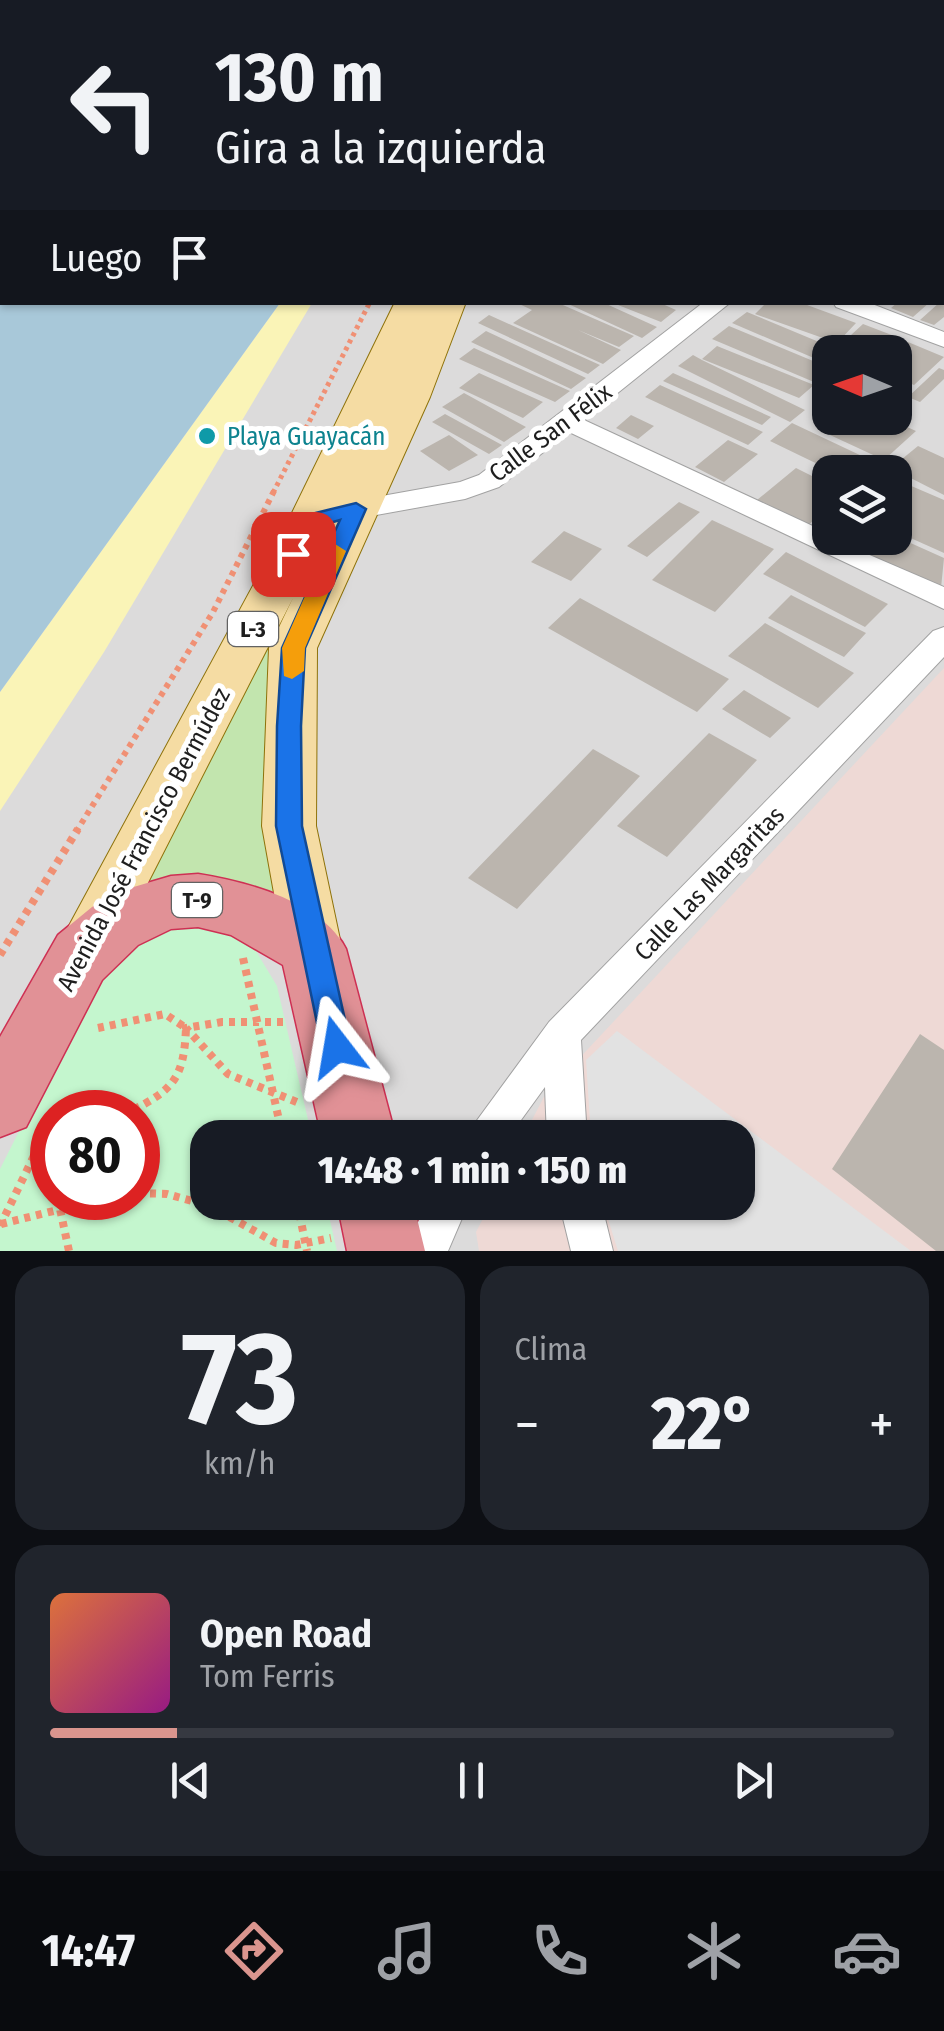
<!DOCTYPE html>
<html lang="es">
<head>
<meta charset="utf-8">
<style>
	:root { --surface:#171b24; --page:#20242c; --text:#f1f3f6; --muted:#9ea1a6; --line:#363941; --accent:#da958e }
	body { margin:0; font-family:"Fira Sans Condensed",sans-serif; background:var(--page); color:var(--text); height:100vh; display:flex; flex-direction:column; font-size:38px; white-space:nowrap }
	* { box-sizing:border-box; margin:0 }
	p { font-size:32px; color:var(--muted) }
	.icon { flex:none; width:55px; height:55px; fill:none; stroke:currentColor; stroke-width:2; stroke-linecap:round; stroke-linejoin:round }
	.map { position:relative; height:1251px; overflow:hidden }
	.drawer { display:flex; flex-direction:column; gap:15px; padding:15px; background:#0d0f14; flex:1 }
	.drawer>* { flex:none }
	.top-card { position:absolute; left:0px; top:0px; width:945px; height:305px; box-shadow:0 2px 8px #0004; background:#171b24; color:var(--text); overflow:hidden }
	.needle { width:65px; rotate:272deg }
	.fabs { position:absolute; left:812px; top:335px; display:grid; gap:20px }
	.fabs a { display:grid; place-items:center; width:100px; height:100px; border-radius:20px; background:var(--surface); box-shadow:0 2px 8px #0004; font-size:50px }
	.speed { position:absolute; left:30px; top:1090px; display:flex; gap:20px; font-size:50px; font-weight:700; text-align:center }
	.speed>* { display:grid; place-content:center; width:130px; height:130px; border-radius:50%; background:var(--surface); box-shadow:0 2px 8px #0004; line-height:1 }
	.speed .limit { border:15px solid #d22; background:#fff; color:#111 }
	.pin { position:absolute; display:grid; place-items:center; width:85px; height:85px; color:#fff; margin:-42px; border-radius:20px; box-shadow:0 5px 15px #0006 }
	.me { position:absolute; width:110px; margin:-55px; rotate:346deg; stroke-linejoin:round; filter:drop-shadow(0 0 8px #0008) }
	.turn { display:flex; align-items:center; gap:35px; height:210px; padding:0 50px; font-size:45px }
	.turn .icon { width:130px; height:130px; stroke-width:2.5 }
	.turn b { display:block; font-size:70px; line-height:85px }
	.then { display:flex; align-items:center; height:95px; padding:0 50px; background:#0003; gap:20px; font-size:38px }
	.big { font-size:75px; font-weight:800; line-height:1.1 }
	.drawer .tile { flex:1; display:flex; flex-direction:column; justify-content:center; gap:15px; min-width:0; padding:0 35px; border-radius:30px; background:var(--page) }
	.drawer .dial { align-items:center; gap:0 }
	.dial b { font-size:130px; line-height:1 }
	.song { display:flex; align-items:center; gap:30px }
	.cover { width:120px; height:120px; border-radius:15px; background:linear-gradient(135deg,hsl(20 70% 55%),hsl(310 70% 35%)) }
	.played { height:10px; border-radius:5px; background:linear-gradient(90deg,var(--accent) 15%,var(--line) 15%) }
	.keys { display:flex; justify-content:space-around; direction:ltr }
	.heat { display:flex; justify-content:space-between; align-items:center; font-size:55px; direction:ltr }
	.drawer .tiles { flex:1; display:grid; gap:15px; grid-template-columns:1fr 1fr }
	.tile:last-child { grid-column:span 2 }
	.trip { position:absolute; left:190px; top:1120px; width:565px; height:100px; border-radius:30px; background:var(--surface); box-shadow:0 2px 8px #0004; font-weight:800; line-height:100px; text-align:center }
	.dock { display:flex; height:160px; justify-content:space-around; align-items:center; background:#090b0e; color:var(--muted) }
	.dock .icon { width:70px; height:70px }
	.dock .on { color:var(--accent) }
	.dock b { font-size:45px; color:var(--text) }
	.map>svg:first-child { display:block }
	.residential { fill:#dcdbdb; fill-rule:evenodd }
	.commercial { fill:#eed9d5 }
	.grass { fill:#c2e5ae }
	.sand { fill:#faf4b7 }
	.park { fill:#c4f6ce; fill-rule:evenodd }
	.parking { fill:#e2e2e2 }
	.water { fill:#a8c8d9 }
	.building { fill:#bbb5ae }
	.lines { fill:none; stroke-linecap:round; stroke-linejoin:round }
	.street-casing { stroke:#a2a2a2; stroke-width:2 }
	.primary-casing { stroke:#8e720a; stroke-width:2 }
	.highway-casing { stroke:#ce3053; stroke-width:3 }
	.path-far2 { stroke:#f09074; stroke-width:5; stroke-dasharray:4 4; stroke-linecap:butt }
	.path-far1 { stroke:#f09074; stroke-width:6; stroke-dasharray:5 5; stroke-linecap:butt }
	.path { stroke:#f09074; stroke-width:8; stroke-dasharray:6 6; stroke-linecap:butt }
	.street { fill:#fff; fill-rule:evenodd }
	.primary { fill:#f5dca3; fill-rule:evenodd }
	.highway { fill:#e19196; fill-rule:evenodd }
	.route { fill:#1a73e8; stroke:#114b97; stroke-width:2.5 }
	.slow { fill:#f59e0b }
	.culture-dot { fill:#0f9aa8; stroke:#fff; stroke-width:4 }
	.labels { text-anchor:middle; stroke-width:10; stroke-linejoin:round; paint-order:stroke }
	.shield { fill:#fff; stroke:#626262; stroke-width:2.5 }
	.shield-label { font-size:22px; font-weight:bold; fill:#1e1e1e }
	.street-label { font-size:25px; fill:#1e1e1e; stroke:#fff }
	.culture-label { font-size:25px; fill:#0d838f; stroke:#fff; text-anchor:start }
</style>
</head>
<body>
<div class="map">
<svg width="944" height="1251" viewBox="0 0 944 1251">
	<rect width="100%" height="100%" fill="#eeece5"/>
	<path class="residential" d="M373,0H944V1251H0V692L280,303L942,302V2ZM830,352H895V418H830ZM830,472H895V538H830ZM52,1112H138V1198H52ZM208,1138H738V1202H208Z"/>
	<path class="commercial" d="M944,668V1251H479L476,1232L491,1203L738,1202V1138L523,1137L545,1095Z"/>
	<path class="grass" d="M312,555L276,643L265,739L285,902L127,891Z"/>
	<path class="sand" d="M280,303H312L104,652L0,811V692Z"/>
	<path class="park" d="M168,914L241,926L277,986L312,1137L208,1138V1202L326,1203L337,1251H0V1169L114,943ZM52,1112H138V1198H52Z"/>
	<path class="parking" d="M617,1031L911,1251H618L603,1203L738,1202V1138L591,1137L586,1060Z"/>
	<path class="water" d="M0,0L373,2H2V302L280,303L0,692Z"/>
	<path class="building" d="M515,302H556L634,336L619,347L578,330L621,350L603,364L513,323L532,310Z
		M564,302H602L657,327L642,338Z
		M658,302L676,310L661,322L613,303Z
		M767,302H799L856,323L837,343L755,314Z
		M898,302H930L913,317L891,308Z
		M940,302H944V317L934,325L920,320Z
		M747,312L843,352H830V365L732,323Z
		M489,315L600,365L588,374L478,323Z
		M863,324L902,339L888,352H851L838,347Z
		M729,326L830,368V377L821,385L712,339Z
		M486,331L586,378L571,389L471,342Z
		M908,342L944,357L914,385L895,377V353Z
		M717,346L814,385L799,398L702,359Z
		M474,348L570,391L555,402L459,359Z
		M693,355L702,360L805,410L790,422L678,366Z
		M939,368L944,370V379L920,402L908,397Z
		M479,373L543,402L523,418L459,388Z
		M673,373L771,417L762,425L663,381Z
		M660,385L763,432L748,445L645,397Z
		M464,393L526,427L504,442L442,407Z
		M445,414L502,445L489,454L432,422Z
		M631,415L654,426L638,439L616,428Z
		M831,418H887L916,431L884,460L817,429Z
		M792,423L864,457L846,472H834L770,441Z
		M449,435L478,455L449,471L420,451Z
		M728,440L758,454L724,482L695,467Z
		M918,446L944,458V495L891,468Z
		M796,468L830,485V507L807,526L757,500Z
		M895,479L944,500V553L895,531Z
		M679,502L700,512L647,557L627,546Z
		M712,520L774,549L715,612L652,580Z
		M564,531L602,549L571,581L531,562Z
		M895,536L944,558L941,588L834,538Z
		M786,552L888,604L865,627L763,574Z
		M791,595L866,633L844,657L768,618Z
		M580,598L729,679L697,712L548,628Z
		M765,623L854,673L818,708L728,656Z
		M744,690L791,718L770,738L722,709Z
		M709,733L757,760L667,857L617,826Z
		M593,749L640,776L517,909L468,878Z
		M920,1034L944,1050V1251H936L832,1169Z"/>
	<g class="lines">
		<g class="street-casing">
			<path id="street" d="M836,0H861L862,2H838Z
				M942,24H944V34H942Z
				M944,124V137H942V124Z
				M704,302H731L584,420L830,534V538L944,587V609L569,432L499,487L465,499L343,521L333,518L329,512L333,506L343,503L460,482L479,475Z
				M833,302H867L944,332V347L836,307Z
				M944,627V657L581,1040L587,1138H547L545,1087L508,1138H464L549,1022L933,631Z
				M427,1202H469L448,1251H405Z
				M559,1202H601L613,1251H571Z"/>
		</g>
		<g class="primary-casing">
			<path id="primary" d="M453,0H481V2H453Z
				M395,302H466L430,397L317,648L316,826L342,949L333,966L313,973L293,966L284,949L262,826L269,648L293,598L105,967L85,974L65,967L56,950L65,933L288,521Z"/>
		</g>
		<g class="highway-casing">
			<path id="highway" d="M198,874C248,882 323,902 346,949L396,1138H322L283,965L231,935L198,927L171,929L138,945L102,980L26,1127L0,1137V1037L58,935L92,907L120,891L171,876Z
				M337,1202H413L425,1251H347Z"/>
		</g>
		<path class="path-far2" d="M273,493L370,302"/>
		<path class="path-far1" d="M76,832L213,612L274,491"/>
		<path class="path" d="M0,955L78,829
			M243,958L283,1138
			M283,1022H222L186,1028L228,1074L299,1103
			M98,1028L165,1014L186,1028C184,1079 173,1090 129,1112
			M138,1193L167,1194L210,1206L276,1243L296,1245L331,1238
			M62,1198L60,1209L69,1251
			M297,1202L307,1251
			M1,1224L106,1198
			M0,1226L45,1133"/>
		<use href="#street" class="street"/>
		<use href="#primary" class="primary"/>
		<use href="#highway" class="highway"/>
	</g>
	<path class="route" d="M356,503L366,509L305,648L301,726L302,826L351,1047L347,1056L337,1060L326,1056L322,1047L276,826L277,726L282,648L340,520L319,526L301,559L293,561L282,554L303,516Z"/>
	<path class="slow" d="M335,544L346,551L305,648L304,671L292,679L284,676L282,648L325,551Z"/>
	<circle class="culture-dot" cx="207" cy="436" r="10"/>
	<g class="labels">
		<g class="shield">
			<rect x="228" y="612" width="50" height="34" rx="8"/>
			<rect x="172" y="883" width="50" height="34" rx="8"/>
		</g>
		<g class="shield-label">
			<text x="253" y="637">L-3</text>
			<text x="197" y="908">T-9</text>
		</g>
		<g class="street-label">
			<text transform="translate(550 432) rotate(-37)" y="9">Calle San Félix</text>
			<text transform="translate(143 839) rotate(-62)" y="9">Avenida José Francisco Bermúdez</text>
			<text transform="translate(709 883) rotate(-46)" y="9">Calle Las Margaritas</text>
		</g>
		<g class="culture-label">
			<text x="227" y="445">Playa Guayacán</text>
		</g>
	</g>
</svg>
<div class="fabs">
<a><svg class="needle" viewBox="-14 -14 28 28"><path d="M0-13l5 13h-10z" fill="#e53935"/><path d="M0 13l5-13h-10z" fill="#9ea1a6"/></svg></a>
<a><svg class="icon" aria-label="layers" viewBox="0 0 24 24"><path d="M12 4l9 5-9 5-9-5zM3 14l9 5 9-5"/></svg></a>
</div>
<div class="speed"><div class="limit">80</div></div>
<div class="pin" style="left:293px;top:554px;background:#d93025"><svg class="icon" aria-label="arrive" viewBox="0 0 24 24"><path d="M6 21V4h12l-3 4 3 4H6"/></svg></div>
<svg class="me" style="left:337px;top:1047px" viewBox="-20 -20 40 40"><path d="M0-17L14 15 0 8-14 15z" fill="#1a73e8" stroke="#fff" stroke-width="4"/></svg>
<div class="trip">14:48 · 1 min · 150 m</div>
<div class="top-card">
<div class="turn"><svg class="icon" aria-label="left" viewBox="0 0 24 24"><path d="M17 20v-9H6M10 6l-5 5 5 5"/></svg><div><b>130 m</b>Gira a la izquierda</div></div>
<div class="then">Luego<svg class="icon" aria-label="arrive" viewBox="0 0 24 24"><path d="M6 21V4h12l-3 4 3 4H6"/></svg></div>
</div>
</div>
<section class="drawer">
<div class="tiles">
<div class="tile dial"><b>73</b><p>km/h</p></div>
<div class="tile"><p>Clima</p>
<div class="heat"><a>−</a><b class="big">22°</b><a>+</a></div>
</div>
<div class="tile">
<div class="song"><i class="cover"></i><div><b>Open Road</b><p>Tom Ferris</p></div></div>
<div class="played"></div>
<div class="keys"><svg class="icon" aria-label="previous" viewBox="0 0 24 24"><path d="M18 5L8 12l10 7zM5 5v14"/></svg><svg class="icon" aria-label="pause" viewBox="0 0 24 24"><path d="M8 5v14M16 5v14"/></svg><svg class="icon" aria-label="next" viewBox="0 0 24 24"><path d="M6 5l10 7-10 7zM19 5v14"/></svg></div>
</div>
</div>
</section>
<nav class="dock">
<b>14:47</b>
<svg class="icon on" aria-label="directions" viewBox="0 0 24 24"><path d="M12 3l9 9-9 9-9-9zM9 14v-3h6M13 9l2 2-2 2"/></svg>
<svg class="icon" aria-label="music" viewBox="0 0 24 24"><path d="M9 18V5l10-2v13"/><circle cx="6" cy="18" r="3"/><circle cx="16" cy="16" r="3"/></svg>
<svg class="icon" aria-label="phone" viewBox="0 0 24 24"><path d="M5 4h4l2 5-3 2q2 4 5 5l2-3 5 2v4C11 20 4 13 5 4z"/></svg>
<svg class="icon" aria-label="climate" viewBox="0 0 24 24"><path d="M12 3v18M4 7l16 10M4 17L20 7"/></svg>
<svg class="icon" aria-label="car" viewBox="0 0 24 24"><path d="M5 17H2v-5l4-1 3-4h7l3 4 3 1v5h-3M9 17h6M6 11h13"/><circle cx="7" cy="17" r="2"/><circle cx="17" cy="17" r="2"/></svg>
</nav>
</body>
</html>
